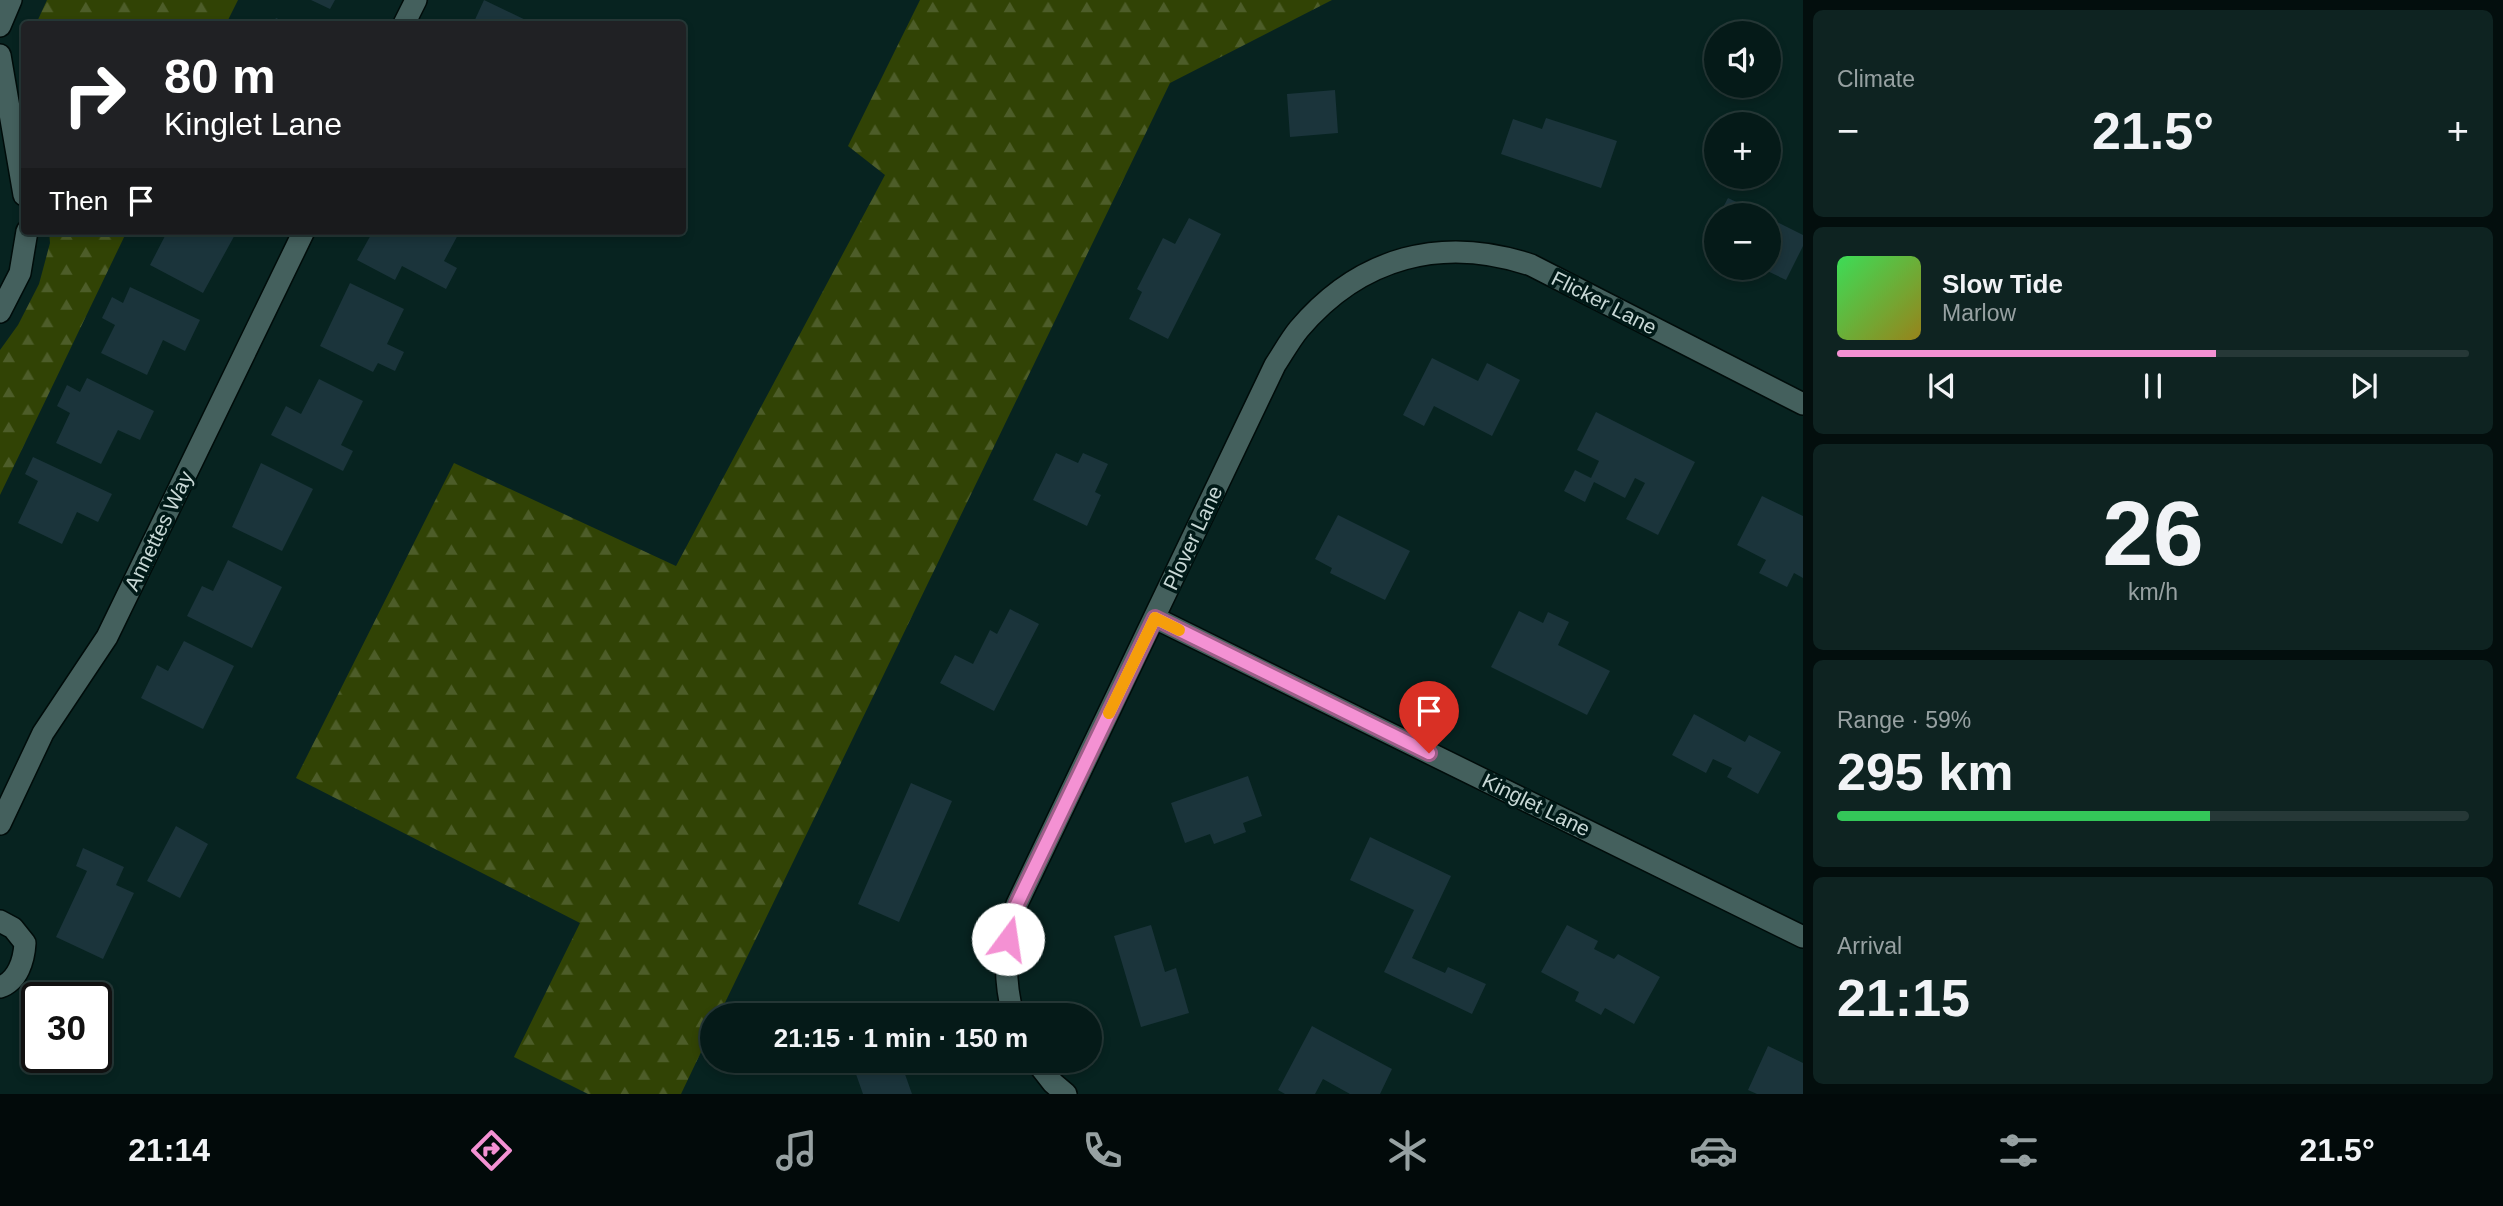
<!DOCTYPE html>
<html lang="en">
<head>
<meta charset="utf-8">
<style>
	:root { --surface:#051a18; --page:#0e2321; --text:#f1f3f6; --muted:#97a1a2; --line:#263837; --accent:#f491d3 }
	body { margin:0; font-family:Arial,sans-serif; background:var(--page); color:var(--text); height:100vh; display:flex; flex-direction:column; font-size:26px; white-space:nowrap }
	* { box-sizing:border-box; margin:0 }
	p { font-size:23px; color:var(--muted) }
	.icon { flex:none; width:38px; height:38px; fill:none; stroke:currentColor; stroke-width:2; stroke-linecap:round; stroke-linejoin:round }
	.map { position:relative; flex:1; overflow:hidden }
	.drawer { display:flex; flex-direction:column; gap:10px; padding:10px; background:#030e0d; width:700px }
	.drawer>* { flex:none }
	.banner { position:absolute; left:21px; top:21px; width:665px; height:214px; border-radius:7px; box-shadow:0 4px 10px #0003,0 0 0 2px var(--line); background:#202124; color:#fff; overflow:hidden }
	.fabs { position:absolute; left:1704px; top:21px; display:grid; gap:14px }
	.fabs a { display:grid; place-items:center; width:77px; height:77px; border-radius:50%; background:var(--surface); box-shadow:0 4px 10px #0003,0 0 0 2px var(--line); font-size:35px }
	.speed { position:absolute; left:21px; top:982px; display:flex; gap:14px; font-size:35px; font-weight:700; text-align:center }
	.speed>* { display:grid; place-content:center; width:91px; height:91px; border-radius:50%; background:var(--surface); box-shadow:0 4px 10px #0003,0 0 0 2px var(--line); line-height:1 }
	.speed .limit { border:4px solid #111; border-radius:10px; background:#fff; color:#111 }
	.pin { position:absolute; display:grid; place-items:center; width:60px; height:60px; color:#fff; margin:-72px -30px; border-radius:50% 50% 50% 0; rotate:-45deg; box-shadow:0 0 7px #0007 }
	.pin .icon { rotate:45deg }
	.me { position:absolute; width:77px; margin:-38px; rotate:14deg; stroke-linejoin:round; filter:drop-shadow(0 0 5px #0008) }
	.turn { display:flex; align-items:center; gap:24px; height:147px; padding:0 28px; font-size:32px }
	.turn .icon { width:91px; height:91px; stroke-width:2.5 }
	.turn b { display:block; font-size:49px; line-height:60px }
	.then { display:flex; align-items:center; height:66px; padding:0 28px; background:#0003; gap:14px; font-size:26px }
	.big { font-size:52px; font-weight:800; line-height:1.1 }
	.drawer .widget { flex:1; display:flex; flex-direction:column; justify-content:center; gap:10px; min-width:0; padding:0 24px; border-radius:10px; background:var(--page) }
	.drawer .dial { align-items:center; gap:0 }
	.dial b { font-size:91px; line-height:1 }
	.song { display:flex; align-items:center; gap:21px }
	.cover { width:84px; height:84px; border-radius:10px; background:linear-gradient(135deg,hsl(130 70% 55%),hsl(50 70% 35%)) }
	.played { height:7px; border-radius:4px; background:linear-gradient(90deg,var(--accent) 60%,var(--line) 60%) }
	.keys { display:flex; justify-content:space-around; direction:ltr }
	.heat { display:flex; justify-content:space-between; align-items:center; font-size:38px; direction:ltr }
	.charge { height:10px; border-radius:5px; background:linear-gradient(90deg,#34c759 59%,var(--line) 0) }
	.trip { position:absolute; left:700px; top:1003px; width:402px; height:70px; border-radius:35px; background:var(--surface); box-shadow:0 4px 10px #0003,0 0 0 2px var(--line); font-weight:800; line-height:70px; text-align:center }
	.menu { display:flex; height:112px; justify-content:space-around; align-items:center; background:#020a0a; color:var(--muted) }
	.menu .icon { width:49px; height:49px }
	.menu .selected { color:var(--accent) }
	.menu b { font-size:32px; color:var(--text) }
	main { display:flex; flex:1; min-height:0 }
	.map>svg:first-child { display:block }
	.forest { fill:url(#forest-firs) }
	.building { fill:#1b343b }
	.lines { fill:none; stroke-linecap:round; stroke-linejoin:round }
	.minor-casing { stroke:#000c0a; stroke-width:24 }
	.minor { stroke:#44605d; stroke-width:21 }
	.route-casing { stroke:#9f5e89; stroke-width:18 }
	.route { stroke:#f491d3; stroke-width:12 }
	.slow { stroke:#f59e0b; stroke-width:12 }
	.labels { text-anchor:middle; stroke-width:7; stroke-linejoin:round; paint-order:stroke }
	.street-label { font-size:21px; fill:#c8d8d6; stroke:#001917 }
</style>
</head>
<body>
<main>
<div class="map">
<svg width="1803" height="1094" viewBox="0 0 1803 1094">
	<defs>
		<pattern id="forest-firs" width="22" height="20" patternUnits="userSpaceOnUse" patternTransform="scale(1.75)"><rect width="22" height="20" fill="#314305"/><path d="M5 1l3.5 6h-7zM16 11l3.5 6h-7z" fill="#4d5d29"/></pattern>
	</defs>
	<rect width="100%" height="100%" fill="#072320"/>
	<path class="forest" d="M47,0H238L226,24H36Z
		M920,0H1332L1170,83L719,1015H712V1029L681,1094H588L514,1057L580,923L296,778L454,463L676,566L885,175L848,146Z
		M49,231H127L0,495V350L18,325L39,284L50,243Z"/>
	<path class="building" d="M311,0H335L330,9Z
		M484,0L534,24H473Z
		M276,18L289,24H273Z
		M1335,90L1338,133L1290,137L1287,94Z
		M1546,118L1617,141L1601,188L1501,154L1513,119L1542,129Z
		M1728,198L1764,215H1719Z
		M1189,218L1221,234L1168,339L1129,319L1142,292L1137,289L1163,238L1175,244Z
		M1769,218L1803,235V246L1786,280L1761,268H1769Z
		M1717,220V246L1706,241Z
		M160,231H237L203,293L150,265L166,234Z
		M373,231H460L444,261L457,268L446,289L402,266L395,280L357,260Z
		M350,283L404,309L387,344L404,352L395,371L378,363L373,372L320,346Z
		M130,287L200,320L185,351L163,340L147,375L101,353L115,325L102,318L112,297L123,303Z
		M1432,358L1478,381L1487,363L1520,380L1492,436L1434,406L1424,426L1403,415Z
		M87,378L154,411L140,440L118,430L101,464L56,443L70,413L57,406L67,385L80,392Z
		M319,379L363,401L341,445L353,451L343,471L271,435L286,406L301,414Z
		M1596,412L1695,462L1658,535L1626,519L1645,483L1635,478L1625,498L1594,482L1585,502L1564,491L1575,470L1591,478L1599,461L1577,450Z
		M1056,453L1078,463L1083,453L1108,464L1095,492L1101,495L1087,526L1033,500Z
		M33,457L112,494L98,522L77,512L62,544L18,523L38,481L25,474Z
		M261,463L313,489L282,551L232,527Z
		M1762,496L1803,516V578L1794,573L1787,587L1759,573L1766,560L1737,545Z
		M1338,515L1410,551L1385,600L1330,573L1332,568L1315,559Z
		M228,560L282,587L252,648L187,616L202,586L213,591Z
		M1010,609L1039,624L994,711L940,683L955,655L973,664L990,630L997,634Z
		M1519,611L1543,623L1548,612L1569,622L1558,645L1610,671L1587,715L1491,667Z
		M184,641L234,666L203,729L141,698L157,665L168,671Z
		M1694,714L1745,742L1749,735L1781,752L1758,794L1727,777L1732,768L1713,759L1706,773L1672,755Z
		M1248,776L1262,816L1243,823L1246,832L1214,844L1210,834L1185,843L1171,803Z
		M911,783L952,801L899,922L858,904Z
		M176,826L208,844L180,898L147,881Z
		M1370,837L1451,876L1412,958L1445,973L1448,967L1486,984L1472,1014L1384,972L1414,910L1350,880Z
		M83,848L124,867L116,885L134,893L103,959L56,937L87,871L76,866Z
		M1151,925L1165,972L1176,968L1189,1013L1141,1027L1114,936Z
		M1567,925L1598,941L1594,949L1614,959L1618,954L1660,977L1634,1024L1605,1008L1601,1015L1575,1001L1579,992L1541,972Z
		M878,1001L883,1015H841Z
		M1312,1026L1392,1069L1380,1094H1350L1323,1079L1315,1094H1285L1278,1090Z
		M1768,1046L1803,1063V1094H1757L1748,1090Z
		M851,1060H900L912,1094H863Z"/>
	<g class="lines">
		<g class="minor-casing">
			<path id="minor" d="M404,24L416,0
				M0,26L11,0
				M0,55L24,195
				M0,312L20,273L27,231
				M1155,618L1803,937
				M0,824L43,733L107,637L304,231
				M0,921L13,928L25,943C24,960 18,981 0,987
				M1013,1015C1003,977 1004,942 1017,904L1275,365C1283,353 1290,340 1299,329C1360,257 1442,235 1531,265L1803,404
				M1035,1060L1053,1083L1066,1094"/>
		</g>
		<use href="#minor" class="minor"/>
	</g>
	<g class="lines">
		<g class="route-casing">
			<path id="route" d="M1008,939L1017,904L1155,618L1429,753"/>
		</g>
		<use href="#route" class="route"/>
		<path class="slow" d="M1109,713L1155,618L1179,630"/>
	</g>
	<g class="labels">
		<g class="street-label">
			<text transform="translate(1604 303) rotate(27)" y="7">Flicker Lane</text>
			<text transform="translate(159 531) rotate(-64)" y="7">Annettes Way</text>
			<text transform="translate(1193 538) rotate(-65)" y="7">Plover Lane</text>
			<text transform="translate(1536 805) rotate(26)" y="7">Kinglet Lane</text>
		</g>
	</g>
</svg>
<div class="fabs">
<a><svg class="icon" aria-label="sound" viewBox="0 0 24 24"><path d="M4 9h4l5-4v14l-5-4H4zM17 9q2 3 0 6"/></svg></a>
<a>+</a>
<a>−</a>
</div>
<div class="speed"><div class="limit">30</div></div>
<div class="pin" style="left:1429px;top:753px;background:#d93025"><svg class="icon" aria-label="arrive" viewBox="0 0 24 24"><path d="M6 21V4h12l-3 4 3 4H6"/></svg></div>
<svg class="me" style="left:1008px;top:939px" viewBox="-20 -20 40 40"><circle r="19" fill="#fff"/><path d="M0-13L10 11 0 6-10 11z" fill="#f491d3"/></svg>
<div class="trip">21:15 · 1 min · 150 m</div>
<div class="banner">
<div class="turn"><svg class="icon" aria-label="right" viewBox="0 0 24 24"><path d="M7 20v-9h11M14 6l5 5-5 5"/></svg><div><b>80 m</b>Kinglet Lane</div></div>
<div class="then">Then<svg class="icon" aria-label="arrive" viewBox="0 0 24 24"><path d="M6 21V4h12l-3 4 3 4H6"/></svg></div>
</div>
</div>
<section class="drawer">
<div class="widget"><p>Climate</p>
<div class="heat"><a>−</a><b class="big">21.5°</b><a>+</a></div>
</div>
<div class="widget">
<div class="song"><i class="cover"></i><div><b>Slow Tide</b><p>Marlow</p></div></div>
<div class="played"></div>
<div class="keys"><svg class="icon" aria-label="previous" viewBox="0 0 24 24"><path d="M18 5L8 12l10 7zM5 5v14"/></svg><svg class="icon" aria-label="pause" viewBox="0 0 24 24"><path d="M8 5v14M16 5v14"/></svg><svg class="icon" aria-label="next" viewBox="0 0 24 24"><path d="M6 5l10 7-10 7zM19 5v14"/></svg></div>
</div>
<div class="widget dial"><b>26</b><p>km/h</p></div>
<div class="widget"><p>Range · 59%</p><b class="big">295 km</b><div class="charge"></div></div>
<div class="widget"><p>Arrival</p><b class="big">21:15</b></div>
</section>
</main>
<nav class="menu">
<b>21:14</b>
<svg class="icon selected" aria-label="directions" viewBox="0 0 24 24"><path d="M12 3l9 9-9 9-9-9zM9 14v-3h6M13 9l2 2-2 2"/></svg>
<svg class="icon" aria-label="music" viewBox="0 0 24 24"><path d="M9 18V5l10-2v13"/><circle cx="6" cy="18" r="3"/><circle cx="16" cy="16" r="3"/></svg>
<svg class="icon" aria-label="phone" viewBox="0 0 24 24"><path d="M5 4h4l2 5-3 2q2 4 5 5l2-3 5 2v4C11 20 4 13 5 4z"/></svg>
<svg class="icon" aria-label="climate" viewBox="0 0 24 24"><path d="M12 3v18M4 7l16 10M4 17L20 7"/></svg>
<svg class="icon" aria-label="car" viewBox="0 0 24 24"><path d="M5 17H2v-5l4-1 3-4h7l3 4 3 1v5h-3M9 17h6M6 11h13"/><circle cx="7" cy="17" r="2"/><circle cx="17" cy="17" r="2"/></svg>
<svg class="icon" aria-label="filters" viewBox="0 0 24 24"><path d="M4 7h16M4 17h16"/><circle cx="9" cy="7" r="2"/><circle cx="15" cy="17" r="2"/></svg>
<b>21.5°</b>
</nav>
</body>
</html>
